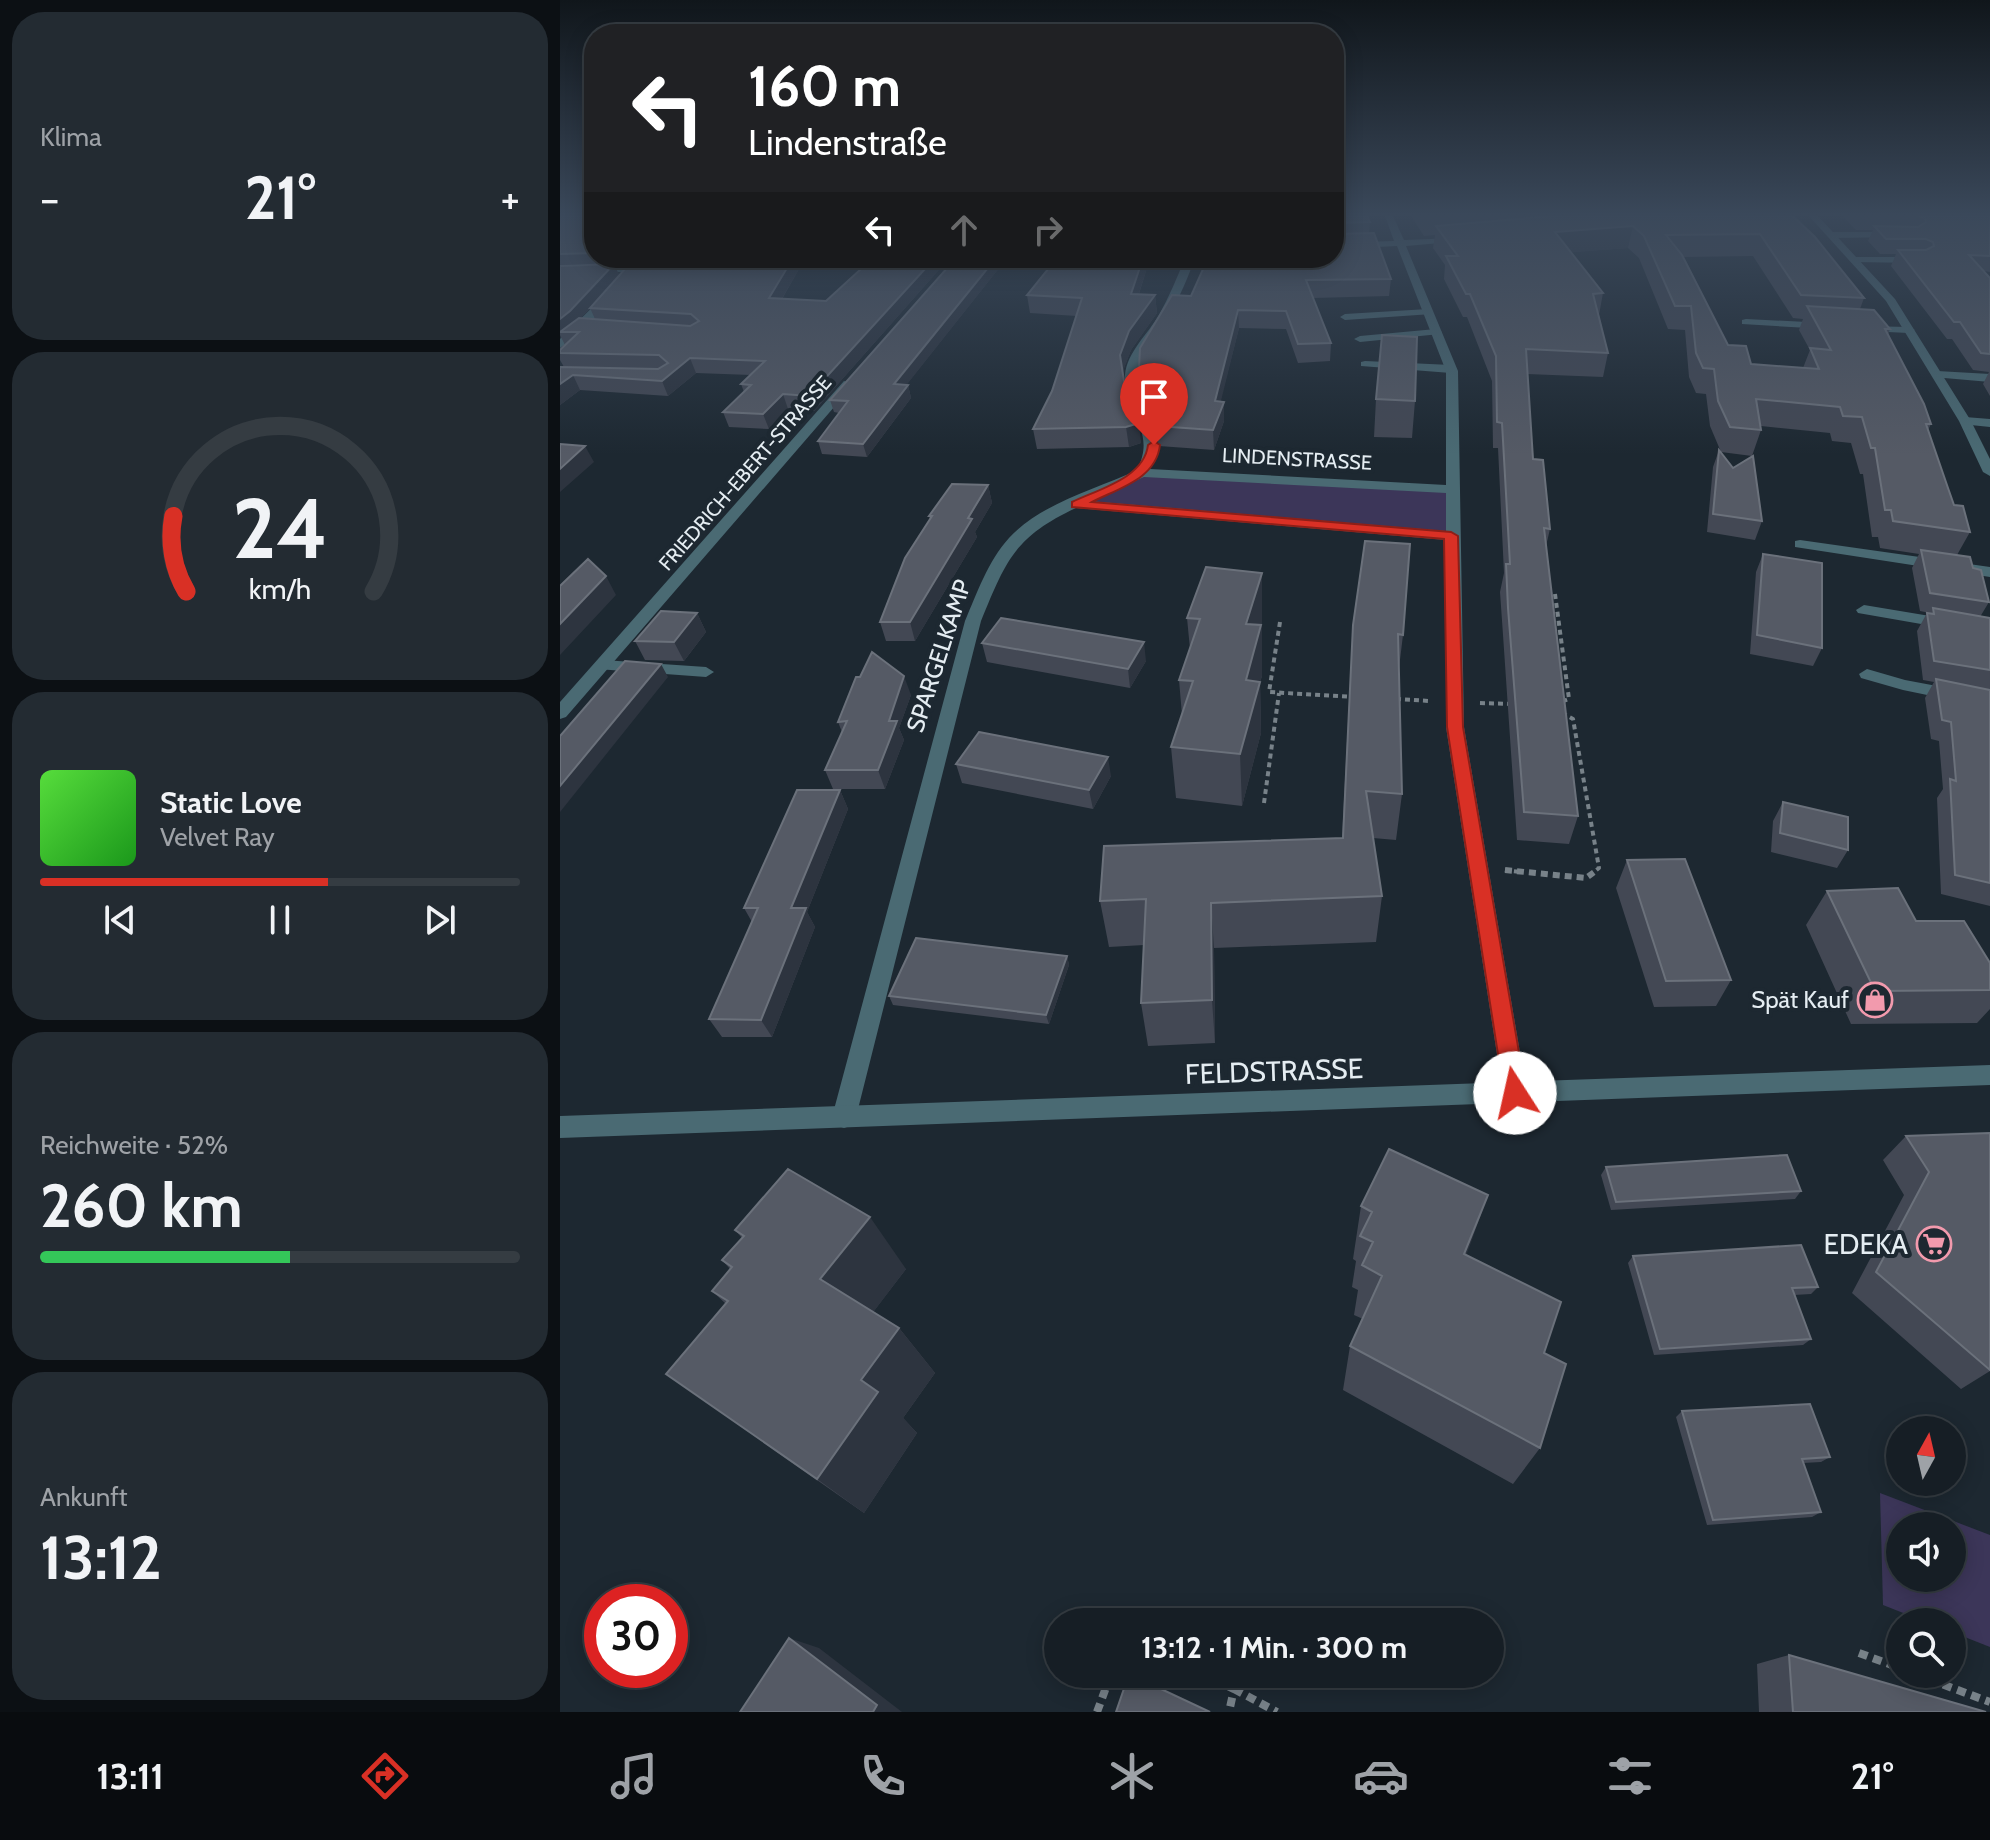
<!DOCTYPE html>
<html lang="de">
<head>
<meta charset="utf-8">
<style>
	:root { --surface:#161e25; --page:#232b32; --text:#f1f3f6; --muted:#9ea2a7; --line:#353c42; --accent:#d93025 }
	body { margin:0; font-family:Cabin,sans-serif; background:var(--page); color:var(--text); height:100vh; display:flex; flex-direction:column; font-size:30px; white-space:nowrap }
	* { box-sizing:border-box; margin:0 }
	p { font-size:26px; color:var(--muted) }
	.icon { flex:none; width:44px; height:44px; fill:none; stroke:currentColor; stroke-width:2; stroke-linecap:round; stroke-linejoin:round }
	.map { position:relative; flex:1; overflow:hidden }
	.drawer { display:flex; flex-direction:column; gap:12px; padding:12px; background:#0c1014; width:560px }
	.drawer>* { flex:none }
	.hud { position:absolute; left:24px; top:24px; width:760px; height:244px; border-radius:32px; box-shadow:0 4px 20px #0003,0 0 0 2px var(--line); background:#202124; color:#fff; overflow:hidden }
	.needle { width:52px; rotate:8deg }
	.tools { position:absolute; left:1326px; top:1416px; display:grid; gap:16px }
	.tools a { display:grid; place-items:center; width:80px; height:80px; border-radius:50%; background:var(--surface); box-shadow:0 4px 20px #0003,0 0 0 2px var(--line); font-size:40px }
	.speed { position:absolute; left:24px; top:1584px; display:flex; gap:16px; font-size:40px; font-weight:700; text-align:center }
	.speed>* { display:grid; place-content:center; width:104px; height:104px; border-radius:50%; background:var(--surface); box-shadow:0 4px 20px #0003,0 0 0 2px var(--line); line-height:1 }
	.speed .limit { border:12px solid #d22; background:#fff; color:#111 }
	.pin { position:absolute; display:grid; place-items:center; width:68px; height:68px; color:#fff; margin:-82px -34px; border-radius:50% 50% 50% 0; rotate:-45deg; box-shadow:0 0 8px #0007 }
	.pin .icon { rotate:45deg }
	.me { position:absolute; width:88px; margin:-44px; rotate:350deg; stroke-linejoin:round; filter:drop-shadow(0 0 6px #0008) }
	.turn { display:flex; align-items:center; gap:28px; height:168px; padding:0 32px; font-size:36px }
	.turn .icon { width:104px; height:104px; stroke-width:2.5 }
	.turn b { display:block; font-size:56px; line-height:68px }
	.lanes { display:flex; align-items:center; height:76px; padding:0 32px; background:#0003; justify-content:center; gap:40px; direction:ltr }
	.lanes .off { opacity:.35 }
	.big { font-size:60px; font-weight:800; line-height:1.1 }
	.drawer .widget { flex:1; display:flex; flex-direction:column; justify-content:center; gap:12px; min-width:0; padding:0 28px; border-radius:32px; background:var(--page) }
	.drawer .dial { align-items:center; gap:0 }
	.dial svg { height:208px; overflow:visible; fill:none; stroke:var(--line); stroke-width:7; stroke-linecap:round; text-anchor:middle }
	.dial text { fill:var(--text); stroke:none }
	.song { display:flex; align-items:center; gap:24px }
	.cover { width:96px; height:96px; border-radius:12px; background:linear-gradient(135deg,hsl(110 70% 55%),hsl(120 70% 35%)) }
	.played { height:8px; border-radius:4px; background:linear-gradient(90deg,var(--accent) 60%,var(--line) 60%) }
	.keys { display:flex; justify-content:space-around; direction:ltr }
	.heat { display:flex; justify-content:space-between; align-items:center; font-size:44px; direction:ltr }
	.charge { height:12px; border-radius:6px; background:linear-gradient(90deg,#34c759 52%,var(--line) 0) }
	.trip { position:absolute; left:484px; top:1608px; width:460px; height:80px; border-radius:40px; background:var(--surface); box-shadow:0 4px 20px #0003,0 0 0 2px var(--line); font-weight:800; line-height:80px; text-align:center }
	.menu { display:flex; height:128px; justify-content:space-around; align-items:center; background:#090c0f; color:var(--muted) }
	.menu .icon { width:56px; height:56px }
	.menu .active { color:var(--accent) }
	.menu b { font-size:36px; color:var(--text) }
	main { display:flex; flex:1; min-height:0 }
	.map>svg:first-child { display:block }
	.green { fill:#3c3659; fill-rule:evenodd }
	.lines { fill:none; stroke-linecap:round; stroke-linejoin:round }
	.path-far2 { stroke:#788289; stroke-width:4; stroke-dasharray:5 4; stroke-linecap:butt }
	.path-far1 { stroke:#788289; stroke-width:6; stroke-dasharray:7 5; stroke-linecap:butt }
	.path { stroke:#788289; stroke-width:8; stroke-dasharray:9 6; stroke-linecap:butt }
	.service { fill:#4a6a73; fill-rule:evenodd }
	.minor { fill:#4a6a73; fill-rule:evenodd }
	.tertiary { fill:#4a6a73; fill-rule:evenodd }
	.wall { fill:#434854; fill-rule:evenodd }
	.shaded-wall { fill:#2d343f }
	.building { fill:#555a65; stroke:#6b717b; stroke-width:2 }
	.route { fill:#d93025; stroke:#8d1f18; stroke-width:2 }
	.labels { text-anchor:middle; stroke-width:8; stroke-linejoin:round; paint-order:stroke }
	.far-street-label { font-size:20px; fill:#e5edf2; stroke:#1d2831 }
	.street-label { font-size:24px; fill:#e5edf2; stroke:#1d2831 }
	.poi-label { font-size:24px; fill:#e5edf2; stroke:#1d2831; text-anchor:end }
	.near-street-label { font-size:28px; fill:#e5edf2; stroke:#1d2831 }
	.near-poi-label { font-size:28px; fill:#e5edf2; stroke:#1d2831; text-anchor:end }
</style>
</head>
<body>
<main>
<section class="drawer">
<div class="widget"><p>Klima</p>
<div class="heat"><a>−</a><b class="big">21°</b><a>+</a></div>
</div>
<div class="widget dial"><svg viewBox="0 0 100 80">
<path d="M14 69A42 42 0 1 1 86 69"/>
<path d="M14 69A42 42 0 0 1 9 40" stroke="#d93025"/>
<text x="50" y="56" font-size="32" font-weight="700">24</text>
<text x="50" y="72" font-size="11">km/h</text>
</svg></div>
<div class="widget">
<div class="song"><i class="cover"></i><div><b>Static Love</b><p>Velvet Ray</p></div></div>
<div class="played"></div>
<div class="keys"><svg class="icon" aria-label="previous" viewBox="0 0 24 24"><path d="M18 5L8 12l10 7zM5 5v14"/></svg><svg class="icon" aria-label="pause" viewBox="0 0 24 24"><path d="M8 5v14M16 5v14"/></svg><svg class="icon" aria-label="next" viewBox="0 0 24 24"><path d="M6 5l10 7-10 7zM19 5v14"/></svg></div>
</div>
<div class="widget"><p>Reichweite · 52%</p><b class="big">260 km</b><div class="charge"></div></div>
<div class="widget"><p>Ankunft</p><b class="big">13:12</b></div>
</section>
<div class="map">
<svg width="1430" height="1712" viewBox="0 0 1430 1712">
	<rect width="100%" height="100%" fill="#1d2831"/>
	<path class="green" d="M582,473L891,489V536L517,505Z
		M1320,1493L1430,1535V1647L1392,1632V1622H1366L1323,1605ZM1340,1526H1392V1578H1340Z"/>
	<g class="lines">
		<path class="path-far2" d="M995,594L1009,699L1001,702
			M720,622L709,692L794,697
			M836,699L870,701
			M920,703L954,704
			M1002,713L1013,719L1039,868L1034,872
			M704,803L719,693
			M945,870L960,872"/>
		<path class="path-far1" d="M945,870L1026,878L1037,870"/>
		<path class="path" d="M1299,1653L1340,1668
			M641,1674L674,1689L669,1712
			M1355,1674L1430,1702
			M674,1689L717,1712
			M537,1712L551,1674"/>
		<path class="service" d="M1336,232L1339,237L1272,238L1267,235L1272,232Z
			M1296,257H1360L1365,260L1360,263L1293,262Z
			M868,309L873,312L872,314L785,320L780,317L785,314Z
			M1186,319L1266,323L1271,326L1266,329L1182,324V320Z
			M1302,326L1349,327L1355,330L1349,333L1306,331L1301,328Z
			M876,329L882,332L880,334L800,342L794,339L800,336Z
			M805,361L891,365L897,369L891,373L801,366V362Z
			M1377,371L1430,374V382L1373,377V373Z
			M1405,417L1430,419V427L1401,424V418Z
			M1240,540L1430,567V577L1235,547V541Z
			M1304,605L1430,626V636L1298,613L1296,610Z
			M43,660L146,667L154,672L146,677L37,669L35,665Z
			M1307,669L1345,680L1430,696V708L1343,690L1301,678L1299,674Z"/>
		<path class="minor" d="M825,216H833L844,240L898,238L903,241L846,246L898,371L904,727L967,1093L964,1101L955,1104L946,1101L943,1093L886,727V540L516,508C454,537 446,561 421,621L296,1117L293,1125L284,1128L275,1125L272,1117L405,621C417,593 428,561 449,538C481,503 535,490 577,470C598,429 562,413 565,375C567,352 588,334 599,315C609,297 617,278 625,258H635C628,277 620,297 609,315C599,334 579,352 577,375C574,412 610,429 590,469L886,485V371L837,246L774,249V243L834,241ZM584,477L886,493V531L529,501Z
			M1249,216H1258L1335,299L1411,421L1430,459V476L1423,472L1399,421L1326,301Z
			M319,258H401L396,261L212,268L207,265L212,262Z
			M96,266L92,271L0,274V268Z
			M46,294L55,296L26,329L0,348V339Z
			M284,381L294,384L6,717L0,719V702Z"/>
		<path class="tertiary" d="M1430,1065V1085L0,1138V1116Z"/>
	</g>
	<path class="wall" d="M0,216H34V258H235L239,269L222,299L266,301L313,258H383L384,264L254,411L228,409L209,429L169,427L163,412L184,392L181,384L191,375L136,373L108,396L20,390L0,405V367H4L0,360V350L5,345L0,335V266L54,264L59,275L71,263L0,265ZM30,308L35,319L20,318Z
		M774,216L810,222L809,233L831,279L829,296L753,298L771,343L770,361L738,363L726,329L679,328L660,402H664V421L654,450L599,446L580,388L579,368L631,296Z
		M851,216H1233L1304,298L1300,309L1330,329L1328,335L1371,424L1368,430L1394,505L1410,532L1397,555L1413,568L1429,602L1420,617L1430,618V906L1381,894L1377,798L1383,789L1379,741L1371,739L1365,698L1374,682L1363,680L1357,631L1367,613H1370L1360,611L1352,568L1359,554L1320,548L1318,537H1312L1303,474H1300L1291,443L1272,441L1270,433L1201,426V430L1192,456L1161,452L1202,521L1195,540L1147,532L1153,467L1159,450L1161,452L1150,426L1146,394L1136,393L1129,377L1125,330L1108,329L1079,258L1068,248L1011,252L1043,293L1039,315L1048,353L1043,377L967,374L973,459L990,529L986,546L1018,816L1009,844L957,840L943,635L940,592L944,573L938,448H933L932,381L907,317H903L884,279L885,265L873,248L875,235L864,236ZM1193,256L1233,318L1243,319L1239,330L1250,350L1243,368L1191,364L1168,345L1124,257Z
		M1282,216H1430V272L1424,271L1430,278V396L1423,384L1429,372L1413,370L1392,339H1387L1331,266L1336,254H1320L1308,241L1313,230H1296Z
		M396,258H447L346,385H348L351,398L307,457L262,454L258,441L279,413L274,412L270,400Z
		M590,258L579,294L595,295L597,313L571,350L562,373L581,443L569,447L477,449L473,429L492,391L517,316L470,313L467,295Z
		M816,399L855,401L852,438L814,437Z
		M428,485L432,503L415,532L417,537L355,641H326L320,622L370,520L369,516Z
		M1203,554L1262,648L1253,666L1190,654L1196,572Z
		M137,613L146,632L124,661L85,660L75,641Z
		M627,618L702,623L701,628L702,676L700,682L701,733L682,806L616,798L611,747L622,715L619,680L630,649Z
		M793,625L843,635L839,668L842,794L836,840L813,838L822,896L816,942L654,948L655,1043L588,1046L581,1003L584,945L549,947L540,901L782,838Z
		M422,643L586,661L570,688L427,662Z
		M351,695L339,728L344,740L325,789H273L265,770L282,732L278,722Z
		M396,764L551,776L533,809L402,783Z
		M280,790L288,809L247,912L255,927L212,1037H162L149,1019L192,922L184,908Z
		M1223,802L1288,850L1277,868L1211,852L1213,821Z
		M1067,860L1171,980L1156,1006L1094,1007L1056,888Z
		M1267,891L1356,921L1430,963V1009L1417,1023L1291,1024L1246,925Z
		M507,956L509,965L489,1024L333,1005L329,996Z
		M1430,1133V1371L1401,1389L1292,1293L1344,1195L1323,1160L1346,1136Z
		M1046,1167L1241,1191L1235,1199L1051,1210L1041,1175Z
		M801,1206L906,1255L984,1353L980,1448L953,1484L783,1390L790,1346L803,1319L794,1315L798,1290L792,1287L796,1261L793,1259Z
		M175,1230L346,1269L313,1312L339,1328L375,1373L343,1418L357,1433L304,1513L106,1374L166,1304L152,1291L170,1269L162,1260L182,1238Z
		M1073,1256L1258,1287L1251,1294L1234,1295L1251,1339L1243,1345L1094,1355L1068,1263Z
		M1122,1411L1270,1457L1261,1462L1243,1463L1261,1512L1252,1517L1147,1525L1116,1417Z
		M1229,1655L1426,1712H1199L1197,1664Z"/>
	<path class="shaded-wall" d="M1073,226L1068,248L991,254L995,232Z
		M233,258H235L239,269L214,312L209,298Z
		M375,258H383L384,264L254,411L249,396Z
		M436,258H447L337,397L334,384Z
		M583,258H590L573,312L571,294Z
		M54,264L59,275L16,323L0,332V319Z
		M595,295L597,313L571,350L562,374L560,355L569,331Z
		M678,310L679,328L656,421L655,401Z
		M130,358L136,373L108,396L102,381Z
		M13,375L20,390L0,405V384Z
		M348,385L351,398L307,457L303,444Z
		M223,394L228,409L209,429L203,414Z
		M664,402V421L654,450L653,430Z
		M579,423L581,443L569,447L566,427Z
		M25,446L34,462L0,492V469Z
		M428,485L432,503L415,532L417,537L355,641L350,622Z
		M702,573V676L700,682L701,733L682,806L680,754L686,680V624Z
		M46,576L56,595L0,655V624Z
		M137,613L146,632L124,661L114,642Z
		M584,642L586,661L570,688L568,669Z
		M101,664L108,677L0,812V786Z
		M344,676L351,695L339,728L344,740L325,789L318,770L329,721Z
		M548,757L551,776L533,809L529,790Z
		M280,790L288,809L247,912L255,927L212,1037L201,1020L231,908Z
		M651,903L654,948L655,1043L652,1000Z
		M507,956L509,965L489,1024L486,1015Z
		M928,1195L909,1248L887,1304L904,1254Z
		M310,1217L346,1269L302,1327L260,1279Z
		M339,1328L375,1373L343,1418L357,1433L304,1513L257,1479L301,1380Z
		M229,1638L259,1648L342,1712H313Z"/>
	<path class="building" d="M0,216H34V253L0,254Z
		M774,216H807L810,222L775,223L774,225Z
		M994,216H1233L1255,237L1304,298L1241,295L1200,234L1106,235L1122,255L1168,345L1186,346L1191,364L1259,369L1250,348L1271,350L1247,306L1314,310L1330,329H1325L1364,404L1371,424H1366L1388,488L1394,505L1403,506L1410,532L1333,521L1331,510H1325L1315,448H1311L1302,417L1283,416L1280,407L1196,399L1201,430L1170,427L1158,401L1154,369L1143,368L1136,353L1131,306H1115L1084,236L1073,226L995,232L1043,293L1033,294L1048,353L966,349L973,459L983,460L990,529L984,528L1018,816L964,812L948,608L946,564H950L942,423L937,422L936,356L910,294H906L886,256H898L876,226Z
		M1359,216H1430V256L1409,255L1430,278V354L1421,353L1400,322H1394L1338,250H1366L1374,246L1373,242L1366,239H1326L1314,226L1358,227L1366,222L1365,218Z
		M814,233L831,279L746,280L771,343L738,344L726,311L678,310L655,401L664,402L653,430L597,426L579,368L580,348L612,295L631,296L648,258H774V234Z
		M149,258H233L209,298L266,301L313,258H375L249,396L223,394L203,414L163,412L191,385L181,384L205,361L130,358L102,381L13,375L0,384V367L98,369L108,363L99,355L0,353V350L19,332H0L19,318L130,326L139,321L131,314L30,308L73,260Z
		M396,258H436L334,384L348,385L303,444L258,441L288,401L270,400Z
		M497,258H583L571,294L595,295L569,331L560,355L564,381L579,423L566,427L473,429L492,391L522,298L467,295Z
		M54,264L10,311L0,319V266Z
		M822,335L857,337L855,401L816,399Z
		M0,444L25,446L0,469Z
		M1159,450L1173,468L1193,456L1202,521L1153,514Z
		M392,484L428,485L408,518L412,519L350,622H320L345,558L372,516H369Z
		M805,541L850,544L843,635L838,634L842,794L806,791L822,896L651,903L652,1000L581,1003L586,899L540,901L544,846L783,838L793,625Z
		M1361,550L1410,557L1413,568L1421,570L1429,602L1370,593Z
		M1203,554L1262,563V648L1197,635Z
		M28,559L46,576L0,624V586Z
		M646,567L702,573L686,624L701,625L686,680L700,682L680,754L611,747L633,681L619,680L640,619L627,618Z
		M1373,608L1430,618V670L1374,661L1367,613L1374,614Z
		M101,611L137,613L114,642L75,641Z
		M441,618L584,642L568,669L422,643Z
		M312,652L344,676L329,721H337L318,770H265L287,721L278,722L296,677H300Z
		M65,661L101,664L0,786V736Z
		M1376,679L1430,690V883L1395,875L1390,779L1396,781L1391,722L1382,720Z
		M419,732L548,757L529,790L396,764Z
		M237,790H280L231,908H246L201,1020L149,1019L198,908H184Z
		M1223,802L1288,817V850L1220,833Z
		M1125,859L1171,980L1106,981L1067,860Z
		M1338,888L1356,921H1404L1430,963V990L1315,991L1267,891Z
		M356,938L507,956L486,1015L329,996Z
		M1430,1133V1370L1316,1272L1369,1172L1346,1136Z
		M829,1149L928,1195L904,1254L1001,1302L984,1353L1006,1364L980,1448L790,1346L822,1276L802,1265L813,1242L800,1236L812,1212L801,1206Z
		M1227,1155L1241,1191L1056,1202L1046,1167Z
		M228,1169L310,1217L260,1279L339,1328L301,1380L318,1392L257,1479L106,1374L168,1301L152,1291L172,1267L162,1260L184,1236L175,1230Z
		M1241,1245L1258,1287L1232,1288L1251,1339L1100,1349L1073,1256Z
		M1250,1404L1270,1457L1242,1459L1261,1512L1153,1520L1122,1411Z
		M229,1638L317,1705L313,1712H180Z
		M1229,1655L1426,1712H1233Z
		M569,1674L650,1712H556Z"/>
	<linearGradient id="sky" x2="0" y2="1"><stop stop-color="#10161b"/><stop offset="0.47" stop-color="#3a485a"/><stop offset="1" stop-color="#3a485a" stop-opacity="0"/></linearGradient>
	<rect width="1430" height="455" fill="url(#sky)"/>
	<path class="route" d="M594,441L600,445C596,479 559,488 532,502L891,532L898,536L903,727L966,1093L963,1100L955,1102L948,1100L944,1093L887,727L884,539L512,507V502C539,489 584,478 588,445Z"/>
	<defs>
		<g id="shop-ring" transform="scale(1.8)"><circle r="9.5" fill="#1d2831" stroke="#f29aad" stroke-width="1.5"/><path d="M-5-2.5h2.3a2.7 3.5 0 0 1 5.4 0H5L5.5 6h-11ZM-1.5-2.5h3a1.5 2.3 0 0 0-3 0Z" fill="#f29aad"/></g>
		<g id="supermarket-ring" transform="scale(1.8)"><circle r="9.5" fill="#1d2831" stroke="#f29aad" stroke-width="1.5"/><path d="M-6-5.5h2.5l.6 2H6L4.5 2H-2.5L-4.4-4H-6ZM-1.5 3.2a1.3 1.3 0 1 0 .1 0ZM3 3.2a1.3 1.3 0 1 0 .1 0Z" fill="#f29aad"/></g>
	</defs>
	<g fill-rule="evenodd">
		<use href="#shop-ring" x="1315" y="1000"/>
		<use href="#supermarket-ring" x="1374" y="1244"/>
	</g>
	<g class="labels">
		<g class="far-street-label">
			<text transform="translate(737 459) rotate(3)" y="7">LINDENSTRASSE</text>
			<text transform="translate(185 473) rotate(-49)" y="7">FRIEDRICH-EBERT-STRASSE</text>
		</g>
		<g class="street-label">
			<text transform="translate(379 656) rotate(-72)" y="8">SPARGELKAMP</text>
		</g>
		<g class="poi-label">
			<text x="1289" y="1008">Spät Kauf</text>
		</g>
		<g class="near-street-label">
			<text transform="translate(714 1071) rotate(-2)" y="10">FELDSTRASSE</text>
		</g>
		<g class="near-poi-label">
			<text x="1348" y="1254">EDEKA</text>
		</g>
	</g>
</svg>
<div class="tools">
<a><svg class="needle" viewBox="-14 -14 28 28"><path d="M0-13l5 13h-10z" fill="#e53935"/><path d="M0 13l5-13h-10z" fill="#9ea2a7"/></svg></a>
<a><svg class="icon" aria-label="sound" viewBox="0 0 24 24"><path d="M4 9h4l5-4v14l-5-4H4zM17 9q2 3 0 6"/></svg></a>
<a><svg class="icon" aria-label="search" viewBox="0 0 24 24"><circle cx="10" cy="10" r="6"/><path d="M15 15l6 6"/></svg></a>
</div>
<div class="speed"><div class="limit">30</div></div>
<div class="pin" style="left:594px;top:445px;background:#d93025"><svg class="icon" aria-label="arrive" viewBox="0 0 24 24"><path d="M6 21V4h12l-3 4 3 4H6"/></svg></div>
<svg class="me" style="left:955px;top:1093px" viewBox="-20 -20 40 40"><circle r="19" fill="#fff"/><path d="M0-13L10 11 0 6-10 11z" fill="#d93025"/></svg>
<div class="trip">13:12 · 1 Min. · 300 m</div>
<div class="hud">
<div class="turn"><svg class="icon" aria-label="left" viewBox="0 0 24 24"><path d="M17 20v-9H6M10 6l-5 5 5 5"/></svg><div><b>160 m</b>Lindenstraße</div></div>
<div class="lanes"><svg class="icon" aria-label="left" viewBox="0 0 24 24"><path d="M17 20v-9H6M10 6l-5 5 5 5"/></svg><svg class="icon off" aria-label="ahead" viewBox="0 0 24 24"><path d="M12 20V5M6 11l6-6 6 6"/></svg><svg class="icon off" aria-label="right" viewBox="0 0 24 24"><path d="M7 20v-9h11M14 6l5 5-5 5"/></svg></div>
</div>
</div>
</main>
<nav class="menu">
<b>13:11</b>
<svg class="icon active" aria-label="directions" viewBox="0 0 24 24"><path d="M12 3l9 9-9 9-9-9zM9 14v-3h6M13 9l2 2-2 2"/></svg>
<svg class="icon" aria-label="music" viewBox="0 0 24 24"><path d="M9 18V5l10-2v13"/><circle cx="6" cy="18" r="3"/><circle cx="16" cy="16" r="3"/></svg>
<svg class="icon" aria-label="phone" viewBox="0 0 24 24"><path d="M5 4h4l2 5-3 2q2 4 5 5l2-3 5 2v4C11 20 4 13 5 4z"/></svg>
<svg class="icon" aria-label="climate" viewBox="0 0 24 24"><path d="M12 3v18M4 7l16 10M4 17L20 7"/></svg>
<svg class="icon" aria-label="car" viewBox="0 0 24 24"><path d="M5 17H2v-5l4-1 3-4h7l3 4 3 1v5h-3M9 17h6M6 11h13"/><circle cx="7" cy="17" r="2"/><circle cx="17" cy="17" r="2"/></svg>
<svg class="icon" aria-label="filters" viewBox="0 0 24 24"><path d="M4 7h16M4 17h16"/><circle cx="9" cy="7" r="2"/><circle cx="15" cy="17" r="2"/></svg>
<b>21°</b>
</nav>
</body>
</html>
